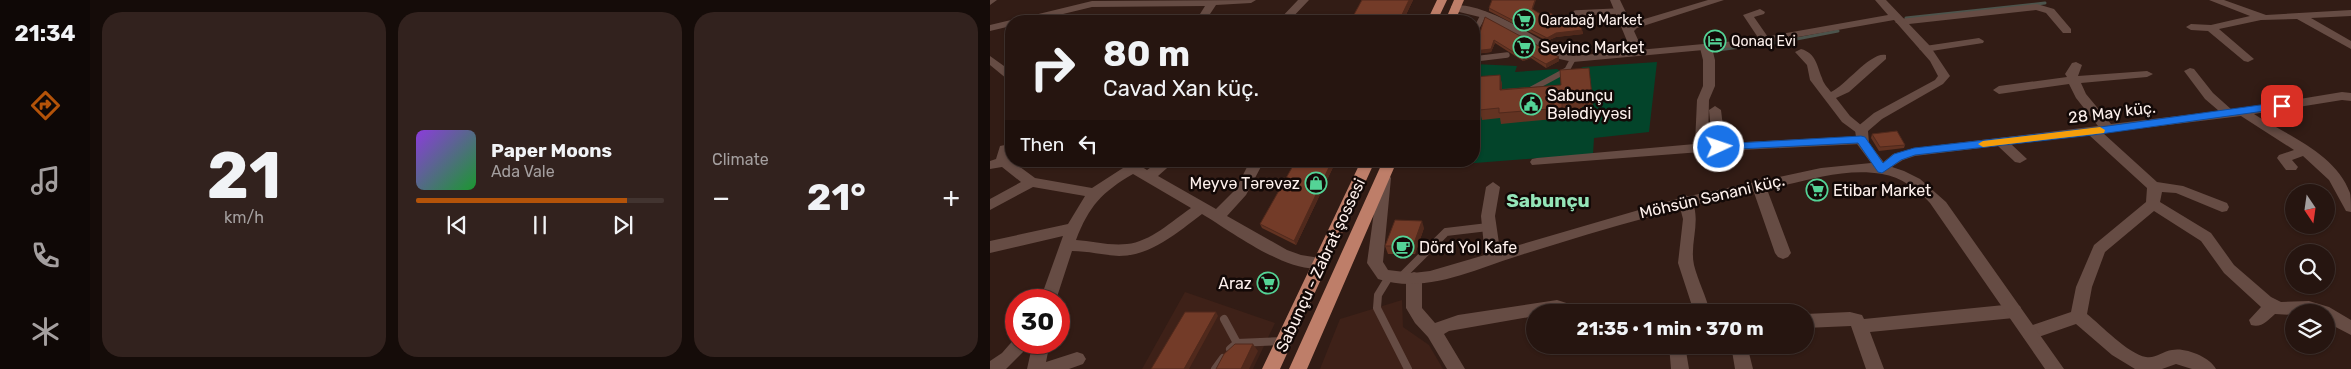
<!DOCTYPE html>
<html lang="en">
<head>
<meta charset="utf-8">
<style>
	:root { --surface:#261510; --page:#32221e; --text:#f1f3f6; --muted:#a49f9f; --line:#423430; --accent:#b45309 }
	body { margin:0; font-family:Rubik,sans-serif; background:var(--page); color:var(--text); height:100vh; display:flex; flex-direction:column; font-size:19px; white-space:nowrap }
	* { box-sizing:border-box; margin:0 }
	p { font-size:16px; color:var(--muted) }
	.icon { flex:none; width:28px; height:28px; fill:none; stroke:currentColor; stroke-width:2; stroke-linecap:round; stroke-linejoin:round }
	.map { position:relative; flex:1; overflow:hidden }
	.drawer { display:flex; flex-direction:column; gap:12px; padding:12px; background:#150c09; width:900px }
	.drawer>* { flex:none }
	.top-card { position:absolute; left:15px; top:15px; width:475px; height:152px; border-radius:20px; box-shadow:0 1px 4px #0004,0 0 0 1px var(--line); background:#261510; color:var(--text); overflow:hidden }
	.needle { width:32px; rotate:167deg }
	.controls { position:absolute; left:1295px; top:184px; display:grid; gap:10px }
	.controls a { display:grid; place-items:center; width:50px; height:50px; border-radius:50%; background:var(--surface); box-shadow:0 1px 4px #0004,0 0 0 1px var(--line); font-size:25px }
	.speed { position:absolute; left:15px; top:289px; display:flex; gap:10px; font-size:25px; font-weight:700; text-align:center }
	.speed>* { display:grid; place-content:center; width:65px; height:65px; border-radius:50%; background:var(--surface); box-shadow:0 1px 4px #0004,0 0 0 1px var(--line); line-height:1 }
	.speed .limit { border:8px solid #d22; background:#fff; color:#111 }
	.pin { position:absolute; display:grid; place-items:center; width:42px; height:42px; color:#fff; margin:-21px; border-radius:10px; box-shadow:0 2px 8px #0006 }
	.me { position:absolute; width:55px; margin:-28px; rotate:87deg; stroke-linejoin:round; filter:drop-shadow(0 0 4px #0008) }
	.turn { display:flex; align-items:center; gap:18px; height:105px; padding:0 15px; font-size:22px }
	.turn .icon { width:65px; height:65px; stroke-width:2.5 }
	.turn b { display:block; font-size:35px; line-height:42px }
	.then { display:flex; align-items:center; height:48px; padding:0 15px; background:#0003; gap:10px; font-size:19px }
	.big { font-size:38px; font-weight:700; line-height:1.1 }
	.drawer .tile { flex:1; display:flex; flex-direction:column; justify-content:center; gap:8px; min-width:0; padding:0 18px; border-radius:20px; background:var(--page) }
	.drawer .dial { align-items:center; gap:0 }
	.dial b { font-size:65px; line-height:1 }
	.song { display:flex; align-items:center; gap:15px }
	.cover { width:60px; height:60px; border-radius:8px; background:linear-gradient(135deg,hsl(270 70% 55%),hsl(130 70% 35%)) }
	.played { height:5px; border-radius:2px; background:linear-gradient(90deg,var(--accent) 85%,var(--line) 85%) }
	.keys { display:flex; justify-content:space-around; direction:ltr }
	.heat { display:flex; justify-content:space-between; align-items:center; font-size:28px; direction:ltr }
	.drawer .tiles { flex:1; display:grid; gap:12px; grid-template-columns:repeat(3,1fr) }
	.trip { position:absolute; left:536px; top:304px; width:288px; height:50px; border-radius:25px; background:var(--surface); box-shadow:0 1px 4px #0004,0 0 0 1px var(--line); font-weight:700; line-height:50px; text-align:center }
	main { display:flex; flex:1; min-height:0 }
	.tab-bar { display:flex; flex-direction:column; width:90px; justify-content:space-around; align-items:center; background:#0f0806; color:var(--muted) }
	.tab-bar .icon { width:35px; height:35px }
	.tab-bar .active { color:var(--accent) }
	.tab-bar b { font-size:22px; color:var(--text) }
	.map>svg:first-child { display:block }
	.built { fill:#3e2118 }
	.green { fill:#03442a }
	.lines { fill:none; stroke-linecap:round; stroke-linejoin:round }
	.stream { stroke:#4c544c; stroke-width:3 }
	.service-far1 { stroke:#664c44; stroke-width:5.5 }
	.service { stroke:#664c44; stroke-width:8 }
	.minor { fill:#664c44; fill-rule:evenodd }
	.tertiary { fill:#664c44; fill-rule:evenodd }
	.primary { fill:#be7e69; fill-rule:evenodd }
	.wall { fill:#633322 }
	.shaded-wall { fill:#50291c }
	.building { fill:#733b28; stroke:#50291c }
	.route { fill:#1a73e8; stroke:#114b97 }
	.slow { fill:#f59e0b }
	.labels { text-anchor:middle; stroke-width:5; stroke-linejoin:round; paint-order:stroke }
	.far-poi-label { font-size:14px; fill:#fef1ed; stroke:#130907; text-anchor:start }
	.poi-label { font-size:16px; fill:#fef1ed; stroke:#130907; text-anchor:start }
	.street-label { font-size:16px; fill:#fef1ed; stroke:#130907 }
	.quarter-label { font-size:19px; font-weight:bold; fill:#94e4b8; stroke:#130907 }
</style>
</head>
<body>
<main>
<nav class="tab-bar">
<b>21:34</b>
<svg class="icon active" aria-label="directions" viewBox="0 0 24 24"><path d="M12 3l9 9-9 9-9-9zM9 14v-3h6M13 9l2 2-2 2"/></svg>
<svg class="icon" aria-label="music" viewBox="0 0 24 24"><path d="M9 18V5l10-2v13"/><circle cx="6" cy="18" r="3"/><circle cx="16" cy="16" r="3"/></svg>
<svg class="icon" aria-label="phone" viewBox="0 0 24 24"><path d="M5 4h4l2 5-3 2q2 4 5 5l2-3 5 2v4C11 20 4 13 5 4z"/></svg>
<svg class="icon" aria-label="climate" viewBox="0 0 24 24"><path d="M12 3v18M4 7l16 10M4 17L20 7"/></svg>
</nav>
<section class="drawer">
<div class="tiles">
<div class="tile dial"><b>21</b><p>km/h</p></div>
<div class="tile">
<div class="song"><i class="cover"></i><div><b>Paper Moons</b><p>Ada Vale</p></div></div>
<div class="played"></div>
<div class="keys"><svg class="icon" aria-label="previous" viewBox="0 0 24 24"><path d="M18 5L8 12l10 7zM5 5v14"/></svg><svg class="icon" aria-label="pause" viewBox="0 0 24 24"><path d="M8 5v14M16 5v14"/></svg><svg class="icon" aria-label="next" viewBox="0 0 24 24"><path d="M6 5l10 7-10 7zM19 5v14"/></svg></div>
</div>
<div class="tile"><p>Climate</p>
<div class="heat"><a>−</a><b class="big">21°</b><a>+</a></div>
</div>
</div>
</section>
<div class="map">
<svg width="1361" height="369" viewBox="0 0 1361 369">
	<rect width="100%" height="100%" fill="#321c15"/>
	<path class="built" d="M195,292L285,323L263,369H152Z
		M412,300L413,327L439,345L453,369H330L350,319Z"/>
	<path class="green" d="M667,62L659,132L604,138L603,154L472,164V161H484V64L527,66L525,72L567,69L576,75L593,67Z"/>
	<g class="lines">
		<path class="stream" d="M916,18L1055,3
			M727,50L791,42L848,31"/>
		<path class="service-far1" d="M586,13L629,11
			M484,33L494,14
			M484,59L517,55
			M540,90L577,70L583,59"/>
		<path class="service" d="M449,164L450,161
			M399,277L388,295L387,308L418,369
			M410,278L456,232L498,227
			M234,319L247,343
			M240,349L247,343L294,341
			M225,369L233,358"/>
		<path class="minor" d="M0,0H7L0,5Z
			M266,0L261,3L226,5L220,14L225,21H215L210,14L215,6L102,7L44,21H27L28,19L102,1Z
			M308,0H319L299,21H288Z
			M620,0H630L641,23L718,0H734L647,28L644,31L654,53L648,56L642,53Z
			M1219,0H1234L1276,15L1361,10V16L1321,18L1361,41V49L1307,19L1271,20L1229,29L1264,59L1258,62L1254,61L1218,31L1201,30L1196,27L1201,24L1221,25L1260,16Z
			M1047,4L1064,9L1081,29V33H1073L1056,13L1046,10L910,25L905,22L910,19Z
			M770,9L775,12L774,14L764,17L780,40L775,43L771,42L753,15Z
			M21,20L25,21H21V26L0,31V25Z
			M989,38L994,41L993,43L935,52L929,49L935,46Z
			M716,45L722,48L725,60V86L719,100L718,143H722L719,110L725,106L731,110L735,143L871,136L877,140L871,144L711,152L542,165L540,162L542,159L547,158L705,144L707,100L713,86V60L710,48Z
			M811,49C826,53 827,66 832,78C833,83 838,88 841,92C856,85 881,51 896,55V59L859,92L846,98L860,116L877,130L875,133H867L852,122L820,80L817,65L805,52Z
			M0,56L21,71V80L17,79L0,65Z
			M1086,62L1092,65L1088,76L1157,71L1163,74L1157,77L1091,83L1096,94L1121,124L1229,111L1215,99L1194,71L1200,68L1204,69L1223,93L1242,110L1352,92L1361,93V101L1352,100L1264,114C1296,135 1346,153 1360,193C1361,198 1361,206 1361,212L1356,211L1339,180L1313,156L1302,160L1308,167L1306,170H1296L1287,158L1289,155L1304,150L1251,116L1113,133L1167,182L1193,186L1237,203L1239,207L1237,211L1232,212L1186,193L1172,192L1170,202L1221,233L1244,265L1281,297L1291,302L1319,301L1339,307L1361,320V335L1336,322V312H1304V315L1285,314C1277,321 1272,328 1261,325L1259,320L1271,307L1234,273L1211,241L1164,211L1115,252L1102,287L1097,314C1111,325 1138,354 1156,357C1165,359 1173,351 1182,350C1195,347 1220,357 1226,369H1202L1186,364L1172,369H1145L1122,355L1086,324L1040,340L1034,338L1032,333L1034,328L1081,312L1086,287L1104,245L1156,202L1157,188L1099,135L1021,144L1037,159L1030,163L1025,162L1008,146L925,156L913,160L892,173L885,169L903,154L924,148L1108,126L1086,98L1079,84L1009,94L1003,90L1009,86L1077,77L1075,74L1082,63Z
			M15,145L21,149L19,159L45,178L102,188L133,168L125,161H142L157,170L170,161H185L168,176L226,209L246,189L260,161H274L256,195L237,216L297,250L311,255L336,259L339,263L336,267C302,278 241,231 212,214C188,232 161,256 129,256C113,255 98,251 82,251L66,300H50L73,236L0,253V241L78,224L95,196L43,187L0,210V199L31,182L12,167L0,169V161L6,159L10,146ZM143,174L201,208C182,221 160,242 137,244C120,246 102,241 86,240C99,206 112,192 143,174Z
			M768,179L775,184L801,253L798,257L793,259L788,257L785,253L761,184Z
			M503,182L510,187L505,216L511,257L508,261L503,263L498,261L495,257L491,216L496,187Z
			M695,195L700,197C713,219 699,242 704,265C708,281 716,296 720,312H704L688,263L693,219L688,200L690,197Z
			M424,272L430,274L432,278V308L445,323L468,315L567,300L589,307L591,312H545V316L459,331L454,334L475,369H457L438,337L425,323L416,308V278L418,274Z
			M1024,304L1030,306L1032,311L1030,316L1024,318L880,332L894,369H876L861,326L815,328V314L860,312L872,315L874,319Z
			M26,337V342H40L38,347L16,369H0V361L12,353Z
			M43,342H60L56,362L87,352L93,354L96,359L93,364L79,369H37Z
			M679,345H695L699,369H681Z
			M741,345H757L763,369H745Z"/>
		<path class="tertiary" d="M885,0H896L940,46L960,76L953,84L892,119L878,131L879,143L896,165L914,171L930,179L956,202L1074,369H1055L940,203C927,189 911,177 892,174C860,168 826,178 795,185C706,202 620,227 534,254C487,268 437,295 388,279L377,263L389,175H399L401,178L393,262L398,270L423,273L440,271L690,198L831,168L881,163L867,144L865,130L867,127L884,113L945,80L948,76L940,61L904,20L757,46L583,62L565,58L498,19L461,10V6C491,0 547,38 573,53L583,56L757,40L898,15Z"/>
		<path class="primary" d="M447,0H457L447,21H437Z
			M464,0H474L465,21H455Z
			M371,161H385L290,369H272Z
			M393,161H407L317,369H299Z"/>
	</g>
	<path class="wall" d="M372,0H423L413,21H361Z
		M499,8L543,10L554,16L592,30L593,34L566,37L557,41L499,11Z
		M495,17L569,61L556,68L541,58L533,61L505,43L501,52L485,54L484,51Z
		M599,68L603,106L592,107V110L573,112L574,118L511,124L510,118L492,120L491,116H484V77L510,75L512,85V89L571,85Z
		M882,134L915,145L914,148L889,151L881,138Z
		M315,161H346L306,245L272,228L270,224Z
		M434,228L425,254H398L395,246Z"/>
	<path class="shaded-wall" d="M419,0H423L413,21H409Z
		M545,0H546L542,12V9Z
		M592,30L593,34L566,37L557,41V38L566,33Z
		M504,40L505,43L501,52L485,54L484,51Z
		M540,55L541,58L533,61V58Z
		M569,57V61L556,68V64Z
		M510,75L512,85V100L510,90Z
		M57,161H67L58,166L55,162Z
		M75,161H83L77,164Z
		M96,161H106L96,166L94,163Z
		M342,161H346L306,245L304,241Z
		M432,221L434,228L425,254L423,246Z
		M226,312L228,316L199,369H194Z
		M263,344L268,351L259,369H251Z"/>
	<path class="building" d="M372,0H419L409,21L361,20Z
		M502,0H545L542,9L554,16L560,13L573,20L589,18L592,30L566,33L557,38L499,8Z
		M495,17L569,57L556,64L540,55L533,58L504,40L501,49L484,51Z
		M599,68L602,96L591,97V100L572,102V108L509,113V108L489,110L490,105L484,106V77L510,75V90L571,85L570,70Z
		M907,131L915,145L890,147L882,134Z
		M315,161H342L304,241L270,224L304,164L314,163Z
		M405,220L432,221L423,246H395Z
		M195,312H226L194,369H161Z
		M245,344H263L251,369H226L234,354Z"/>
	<path class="route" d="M1292,102L1298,106L1296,108L1103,135L925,155L911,160L892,173L888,172L868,143L729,150L723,147L729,144L871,136L875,137L893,163L904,154L924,148L1103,128Z"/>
	<path class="slow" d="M1110,127L1115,130L1114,133L993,147L988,144L993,141Z"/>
	<defs>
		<g id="supermarket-ring" transform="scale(1.125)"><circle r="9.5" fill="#130907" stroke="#54d396" stroke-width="1.5"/><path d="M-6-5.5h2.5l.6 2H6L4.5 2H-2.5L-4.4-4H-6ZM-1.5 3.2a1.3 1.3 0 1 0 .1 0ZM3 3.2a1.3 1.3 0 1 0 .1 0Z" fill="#54d396"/></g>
		<g id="hotel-ring" transform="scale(1.125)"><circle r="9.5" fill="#130907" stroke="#54d396" stroke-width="1.5"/><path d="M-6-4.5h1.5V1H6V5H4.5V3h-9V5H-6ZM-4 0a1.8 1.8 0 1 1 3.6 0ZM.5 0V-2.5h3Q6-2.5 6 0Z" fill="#54d396"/></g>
		<g id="civic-ring" transform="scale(1.125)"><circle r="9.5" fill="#130907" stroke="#54d396" stroke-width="1.5"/><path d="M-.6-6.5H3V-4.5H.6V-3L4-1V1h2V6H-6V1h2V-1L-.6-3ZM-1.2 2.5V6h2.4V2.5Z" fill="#54d396"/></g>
		<g id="shop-ring" transform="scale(1.125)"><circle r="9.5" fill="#130907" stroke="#54d396" stroke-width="1.5"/><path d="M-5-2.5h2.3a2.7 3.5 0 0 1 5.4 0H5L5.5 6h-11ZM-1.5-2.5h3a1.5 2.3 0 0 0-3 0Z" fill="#54d396"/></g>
		<g id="cafe-ring" transform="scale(1.125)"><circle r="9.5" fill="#130907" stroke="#54d396" stroke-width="1.5"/><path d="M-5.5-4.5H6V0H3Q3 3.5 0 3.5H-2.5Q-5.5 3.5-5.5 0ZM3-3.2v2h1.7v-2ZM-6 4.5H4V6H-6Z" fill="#54d396"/></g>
	</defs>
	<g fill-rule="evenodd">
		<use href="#supermarket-ring" x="534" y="20"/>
		<use href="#hotel-ring" x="725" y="41"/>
		<use href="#supermarket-ring" x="534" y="47"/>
		<use href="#civic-ring" x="541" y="104"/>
		<use href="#shop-ring" x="326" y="183"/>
		<use href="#supermarket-ring" x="827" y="190"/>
		<use href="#cafe-ring" x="413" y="247"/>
		<use href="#supermarket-ring" x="278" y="283"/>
	</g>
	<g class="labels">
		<g class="far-poi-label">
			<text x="550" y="25">Qarabağ Market</text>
			<text x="741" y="46">Qonaq Evi</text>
		</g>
		<g class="poi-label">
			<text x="550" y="53">Sevinc Market</text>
			<text x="557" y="101">Sabunçu<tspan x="557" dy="18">Bələdiyyəsi</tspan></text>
			<text x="310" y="189" text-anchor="end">Meyvə Tərəvəz</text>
			<text x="843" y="196">Etibar Market</text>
			<text x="429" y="253">Dörd Yol Kafe</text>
			<text x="262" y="289" text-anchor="end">Araz</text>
		</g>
		<g class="street-label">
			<text transform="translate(1122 112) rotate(-7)" y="6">28 May küç.</text>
			<text transform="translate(722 196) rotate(-13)" y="6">Möhsün Sənani küç.</text>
			<text transform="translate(330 265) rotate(-65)" y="6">Sabunçu - Zabrat şossesi</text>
		</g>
		<g class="quarter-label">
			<text x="558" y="207">Sabunçu</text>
		</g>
	</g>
</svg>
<div class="controls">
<a><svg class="needle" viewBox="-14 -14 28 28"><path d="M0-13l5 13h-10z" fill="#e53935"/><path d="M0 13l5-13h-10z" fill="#a49f9f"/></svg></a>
<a><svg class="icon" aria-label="search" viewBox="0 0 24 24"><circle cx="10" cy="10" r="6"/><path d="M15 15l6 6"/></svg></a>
<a><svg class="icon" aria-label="layers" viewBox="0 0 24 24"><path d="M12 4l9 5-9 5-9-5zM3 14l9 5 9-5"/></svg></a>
</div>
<div class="speed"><div class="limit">30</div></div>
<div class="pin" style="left:1292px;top:106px;background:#d93025"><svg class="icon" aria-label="arrive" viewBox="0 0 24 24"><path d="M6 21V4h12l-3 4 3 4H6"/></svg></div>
<svg class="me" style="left:729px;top:147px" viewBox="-20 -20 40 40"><circle r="17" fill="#1a73e8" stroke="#fff" stroke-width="3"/><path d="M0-11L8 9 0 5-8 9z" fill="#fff"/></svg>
<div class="trip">21:35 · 1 min · 370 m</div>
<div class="top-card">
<div class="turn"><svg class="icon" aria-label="right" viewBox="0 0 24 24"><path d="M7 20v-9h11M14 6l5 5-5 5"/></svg><div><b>80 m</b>Cavad Xan küç.</div></div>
<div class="then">Then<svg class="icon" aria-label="left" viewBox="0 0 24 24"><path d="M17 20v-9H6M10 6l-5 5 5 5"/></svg></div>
</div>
</div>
</main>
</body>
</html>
